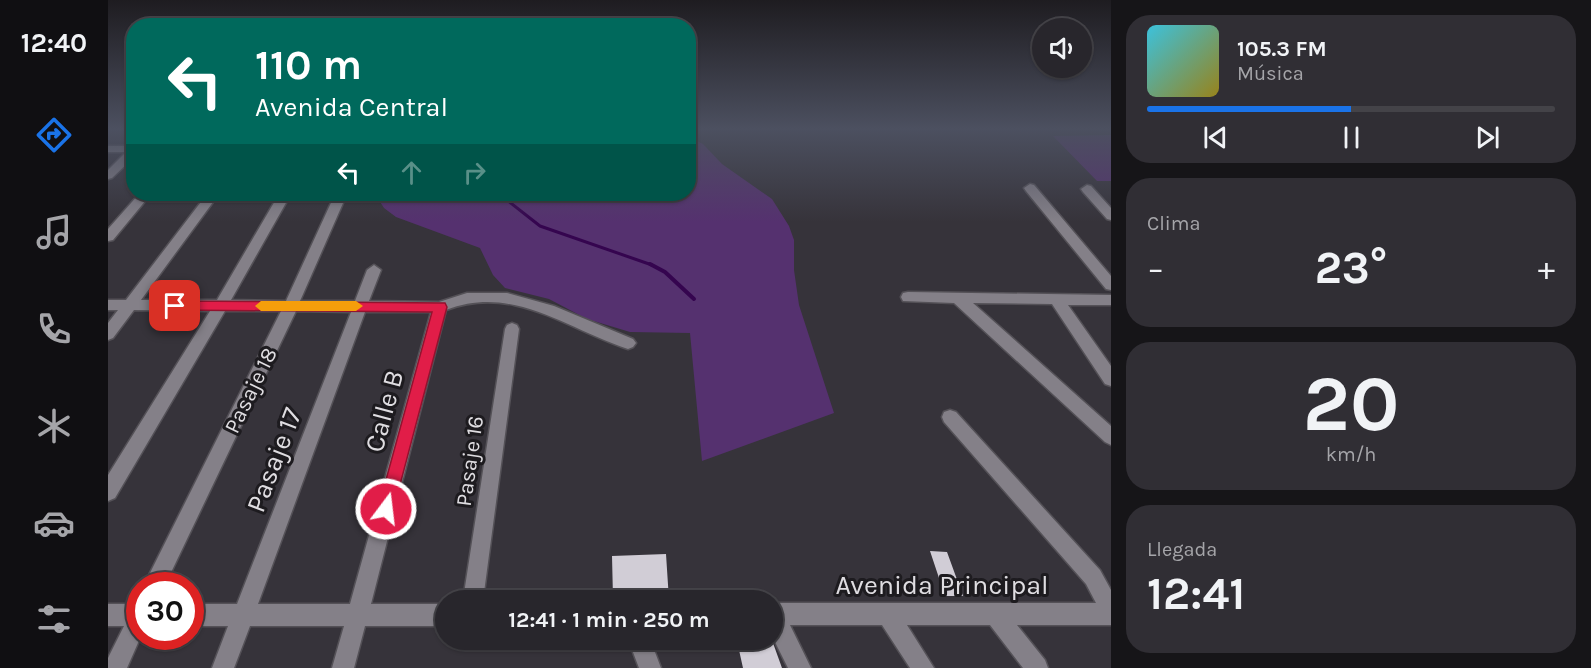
<!DOCTYPE html>
<html lang="es">
<head>
<meta charset="utf-8">
<style>
	:root { --surface:#28262c; --page:#302e34; --text:#f1f3f6; --muted:#a5a5a9; --line:#444348; --accent:#1a73e8 }
	body { margin:0; font-family:Karla,sans-serif; background:var(--page); color:var(--text); height:100vh; display:flex; flex-direction:column; font-size:22px; white-space:nowrap }
	* { box-sizing:border-box; margin:0 }
	p { font-size:20px; color:var(--muted) }
	.icon { flex:none; width:33px; height:33px; fill:none; stroke:currentColor; stroke-width:2; stroke-linecap:round; stroke-linejoin:round }
	.map { position:relative; flex:1; overflow:hidden }
	.sheet { display:flex; flex-direction:column; gap:15px; padding:15px; background:#161518; width:480px }
	.sheet>* { flex:none }
	.banner { position:absolute; left:18px; top:18px; width:570px; height:183px; border-radius:24px; box-shadow:0 2px 4px #0004,0 0 0 2px var(--line); background:#00695c; color:#fff; overflow:hidden }
	.controls { position:absolute; left:924px; top:18px; display:grid; gap:12px }
	.controls a { display:grid; place-items:center; width:60px; height:60px; border-radius:50%; background:var(--surface); box-shadow:0 2px 4px #0004,0 0 0 2px var(--line); font-size:30px }
	.speed { position:absolute; left:18px; top:572px; display:flex; gap:12px; font-size:30px; font-weight:700; text-align:center }
	.speed>* { display:grid; place-content:center; width:78px; height:78px; border-radius:50%; background:var(--surface); box-shadow:0 2px 4px #0004,0 0 0 2px var(--line); line-height:1 }
	.speed .limit { border:9px solid #d22; background:#fff; color:#111 }
	.pin { position:absolute; display:grid; place-items:center; width:51px; height:51px; color:#fff; margin:-26px; border-radius:12px; box-shadow:0 3px 9px #0006 }
	.me { position:absolute; width:66px; margin:-33px; rotate:15deg; stroke-linejoin:round; filter:drop-shadow(0 0 4px #0008) }
	.turn { display:flex; align-items:center; gap:21px; height:126px; padding:0 30px; font-size:27px }
	.turn .icon { width:78px; height:78px; stroke-width:2.5 }
	.turn b { display:block; font-size:42px; line-height:51px }
	.lanes { display:flex; align-items:center; height:57px; padding:0 30px; background:#0003; justify-content:center; gap:30px; direction:ltr }
	.lanes .off { opacity:.35 }
	.big { font-size:45px; font-weight:700; line-height:1.1 }
	.sheet .widget { flex:1; display:flex; flex-direction:column; justify-content:center; gap:9px; min-width:0; padding:0 21px; border-radius:24px; background:var(--page) }
	.sheet .dial { align-items:center; gap:0 }
	.dial b { font-size:78px; line-height:1 }
	.song { display:flex; align-items:center; gap:18px }
	.cover { width:72px; height:72px; border-radius:9px; background:linear-gradient(135deg,hsl(190 70% 55%),hsl(50 70% 35%)) }
	.played { height:6px; border-radius:3px; background:linear-gradient(90deg,var(--accent) 50%,var(--line) 50%) }
	.keys { display:flex; justify-content:space-around; direction:ltr }
	.heat { display:flex; justify-content:space-between; align-items:center; font-size:33px; direction:ltr }
	.trip { position:absolute; left:327px; top:590px; width:348px; height:60px; border-radius:30px; background:var(--surface); box-shadow:0 2px 4px #0004,0 0 0 2px var(--line); font-weight:700; line-height:60px; text-align:center }
	main { display:flex; flex:1; min-height:0 }
	.menu { display:flex; flex-direction:column; width:108px; justify-content:space-around; align-items:center; background:#100f12; color:var(--muted) }
	.menu .icon { width:42px; height:42px }
	.menu .active { color:var(--accent) }
	.menu b { font-size:27px; color:var(--text) }
	.map>svg:first-child { display:block }
	.green { fill:#55316f }
	.lines { fill:none; stroke-linecap:round; stroke-linejoin:round }
	.stream-far1 { stroke:#35054f; stroke-width:3 }
	.stream { stroke:#35054f; stroke-width:4 }
	.building { fill:#d1cdd6 }
	.minor-casing { stroke:#545157; stroke-width:3 }
	.minor { fill:#848088; fill-rule:evenodd }
	.route { fill:#e11d48; stroke:#92132f; stroke-width:1.5 }
	.slow { fill:#f59e0b }
	.labels { text-anchor:middle; stroke-width:6; stroke-linejoin:round; paint-order:stroke }
	.street-label { font-size:22px; fill:#dfdde1; stroke:#1d1b1f }
	.near-street-label { font-size:27px; fill:#dfdde1; stroke:#1d1b1f }
</style>
</head>
<body>
<main>
<nav class="menu">
<b>12:40</b>
<svg class="icon active" aria-label="directions" viewBox="0 0 24 24"><path d="M12 3l9 9-9 9-9-9zM9 14v-3h6M13 9l2 2-2 2"/></svg>
<svg class="icon" aria-label="music" viewBox="0 0 24 24"><path d="M9 18V5l10-2v13"/><circle cx="6" cy="18" r="3"/><circle cx="16" cy="16" r="3"/></svg>
<svg class="icon" aria-label="phone" viewBox="0 0 24 24"><path d="M5 4h4l2 5-3 2q2 4 5 5l2-3 5 2v4C11 20 4 13 5 4z"/></svg>
<svg class="icon" aria-label="climate" viewBox="0 0 24 24"><path d="M12 3v18M4 7l16 10M4 17L20 7"/></svg>
<svg class="icon" aria-label="car" viewBox="0 0 24 24"><path d="M5 17H2v-5l4-1 3-4h7l3 4 3 1v5h-3M9 17h6M6 11h13"/><circle cx="7" cy="17" r="2"/><circle cx="17" cy="17" r="2"/></svg>
<svg class="icon" aria-label="filters" viewBox="0 0 24 24"><path d="M4 7h16M4 17h16"/><circle cx="9" cy="7" r="2"/><circle cx="15" cy="17" r="2"/></svg>
</nav>
<div class="map">
<svg width="1003" height="668" viewBox="0 0 1003 668">
	<rect width="100%" height="100%" fill="#36333a"/>
	<path class="green" d="M1003,135V181H989L945,136Z
		M581,137L595,144L614,164L664,199L681,226L686,240V270L691,305L726,413L594,461L582,333L522,332L479,319L441,299L397,288L385,275L372,248L288,217L276,208L267,194H580Z"/>
	<g class="lines">
		<path class="stream-far1" d="M387,194L399,200L432,226L544,265"/>
		<path class="stream" d="M542,264L557,272L586,299"/>
	</g>
	<path class="building" d="M822,551L839,552L855,596H837Z
		M558,554L561,600L505,598L504,556Z
		M665,643L674,668H635L631,650Z"/>
	<g class="lines">
		<g class="minor-casing">
			<path id="minor" d="M0,146H26V157L4,178L0,179V170L18,152H0Z
				M922,184L926,185L1003,276V290L998,289L918,191L916,188Z
				M979,185L983,186L1003,208V220L999,219L975,192L973,189Z
				M31,194H43L5,240L0,241V229Z
				M99,194H111L33,300H109L171,194H183L123,300L178,301L227,194H239L192,301H247L259,270L266,265L273,270L261,301L331,302L359,293H399L446,306L525,339L528,343L525,347L520,349C458,329 406,284 338,310L263,604H338V626H257L246,668H224L236,626H142L126,668H104L120,626H82V604H129L243,312L188,311L57,585H36L173,311H117L7,498L0,501V475L102,311L26,310L5,338L0,340V323L10,310H0V300H18ZM257,312H323L242,604H150Z
				M800,292L1003,295V305H960L1003,366V386L997,384L944,304L865,303L1003,426V445L997,442L846,303L795,301L793,297L795,293Z
				M404,323L409,325L411,329L375,600H355L397,329L399,325Z
				M842,410L848,412L992,570L1003,590V625H909L937,660L940,668H915L882,625H799L826,668H802L774,625H682L703,668H680L664,636V603H988L978,584L836,422L834,417L836,412Z
				M0,604H32V636H33L19,668H0V658L16,626H0Z
				M520,639H542L553,668H531Z"/>
		</g>
		<use href="#minor" class="minor"/>
	</g>
	<linearGradient id="sky" x2="0" y2="1"><stop stop-color="#1e1c20"/><stop offset="0.58" stop-color="#4c5060"/><stop offset="1" stop-color="#4c5060" stop-opacity="0"/></linearGradient>
	<rect width="1003" height="222" fill="url(#sky)"/>
	<path class="route" d="M67,301L337,303L339,307L284,515L278,517L272,515L270,509L324,312L67,310L61,306Z"/>
	<path class="slow" d="M153,301H248L255,306L248,311H153L147,306Z"/>
	<g class="labels">
		<g class="street-label">
			<text transform="translate(142 390) rotate(-64)" y="8">Pasaje 18</text>
			<text transform="translate(361 461) rotate(-82)" y="8">Pasaje 16</text>
		</g>
		<g class="near-street-label">
			<text transform="translate(276 411) rotate(-75)" y="9">Calle B</text>
			<text transform="translate(166 460) rotate(-69)" y="9">Pasaje 17</text>
			<text x="834" y="594">Avenida Principal</text>
		</g>
	</g>
</svg>
<div class="controls">
<a><svg class="icon" aria-label="sound" viewBox="0 0 24 24"><path d="M4 9h4l5-4v14l-5-4H4zM17 9q2 3 0 6"/></svg></a>
</div>
<div class="speed"><div class="limit">30</div></div>
<div class="pin" style="left:67px;top:306px;background:#d93025"><svg class="icon" aria-label="arrive" viewBox="0 0 24 24"><path d="M6 21V4h12l-3 4 3 4H6"/></svg></div>
<svg class="me" style="left:278px;top:509px" viewBox="-20 -20 40 40"><circle r="17" fill="#e11d48" stroke="#fff" stroke-width="3"/><path d="M0-11L8 9 0 5-8 9z" fill="#fff"/></svg>
<div class="trip">12:41 · 1 min · 250 m</div>
<div class="banner">
<div class="turn"><svg class="icon" aria-label="left" viewBox="0 0 24 24"><path d="M17 20v-9H6M10 6l-5 5 5 5"/></svg><div><b>110 m</b>Avenida Central</div></div>
<div class="lanes"><svg class="icon" aria-label="left" viewBox="0 0 24 24"><path d="M17 20v-9H6M10 6l-5 5 5 5"/></svg><svg class="icon off" aria-label="ahead" viewBox="0 0 24 24"><path d="M12 20V5M6 11l6-6 6 6"/></svg><svg class="icon off" aria-label="right" viewBox="0 0 24 24"><path d="M7 20v-9h11M14 6l5 5-5 5"/></svg></div>
</div>
</div>
<section class="sheet">
<div class="widget">
<div class="song"><i class="cover"></i><div><b>105.3 FM</b><p>Música</p></div></div>
<div class="played"></div>
<div class="keys"><svg class="icon" aria-label="previous" viewBox="0 0 24 24"><path d="M18 5L8 12l10 7zM5 5v14"/></svg><svg class="icon" aria-label="pause" viewBox="0 0 24 24"><path d="M8 5v14M16 5v14"/></svg><svg class="icon" aria-label="next" viewBox="0 0 24 24"><path d="M6 5l10 7-10 7zM19 5v14"/></svg></div>
</div>
<div class="widget"><p>Clima</p>
<div class="heat"><a>−</a><b class="big">23°</b><a>+</a></div>
</div>
<div class="widget dial"><b>20</b><p>km/h</p></div>
<div class="widget"><p>Llegada</p><b class="big">12:41</b></div>
</section>
</main>
</body>
</html>
